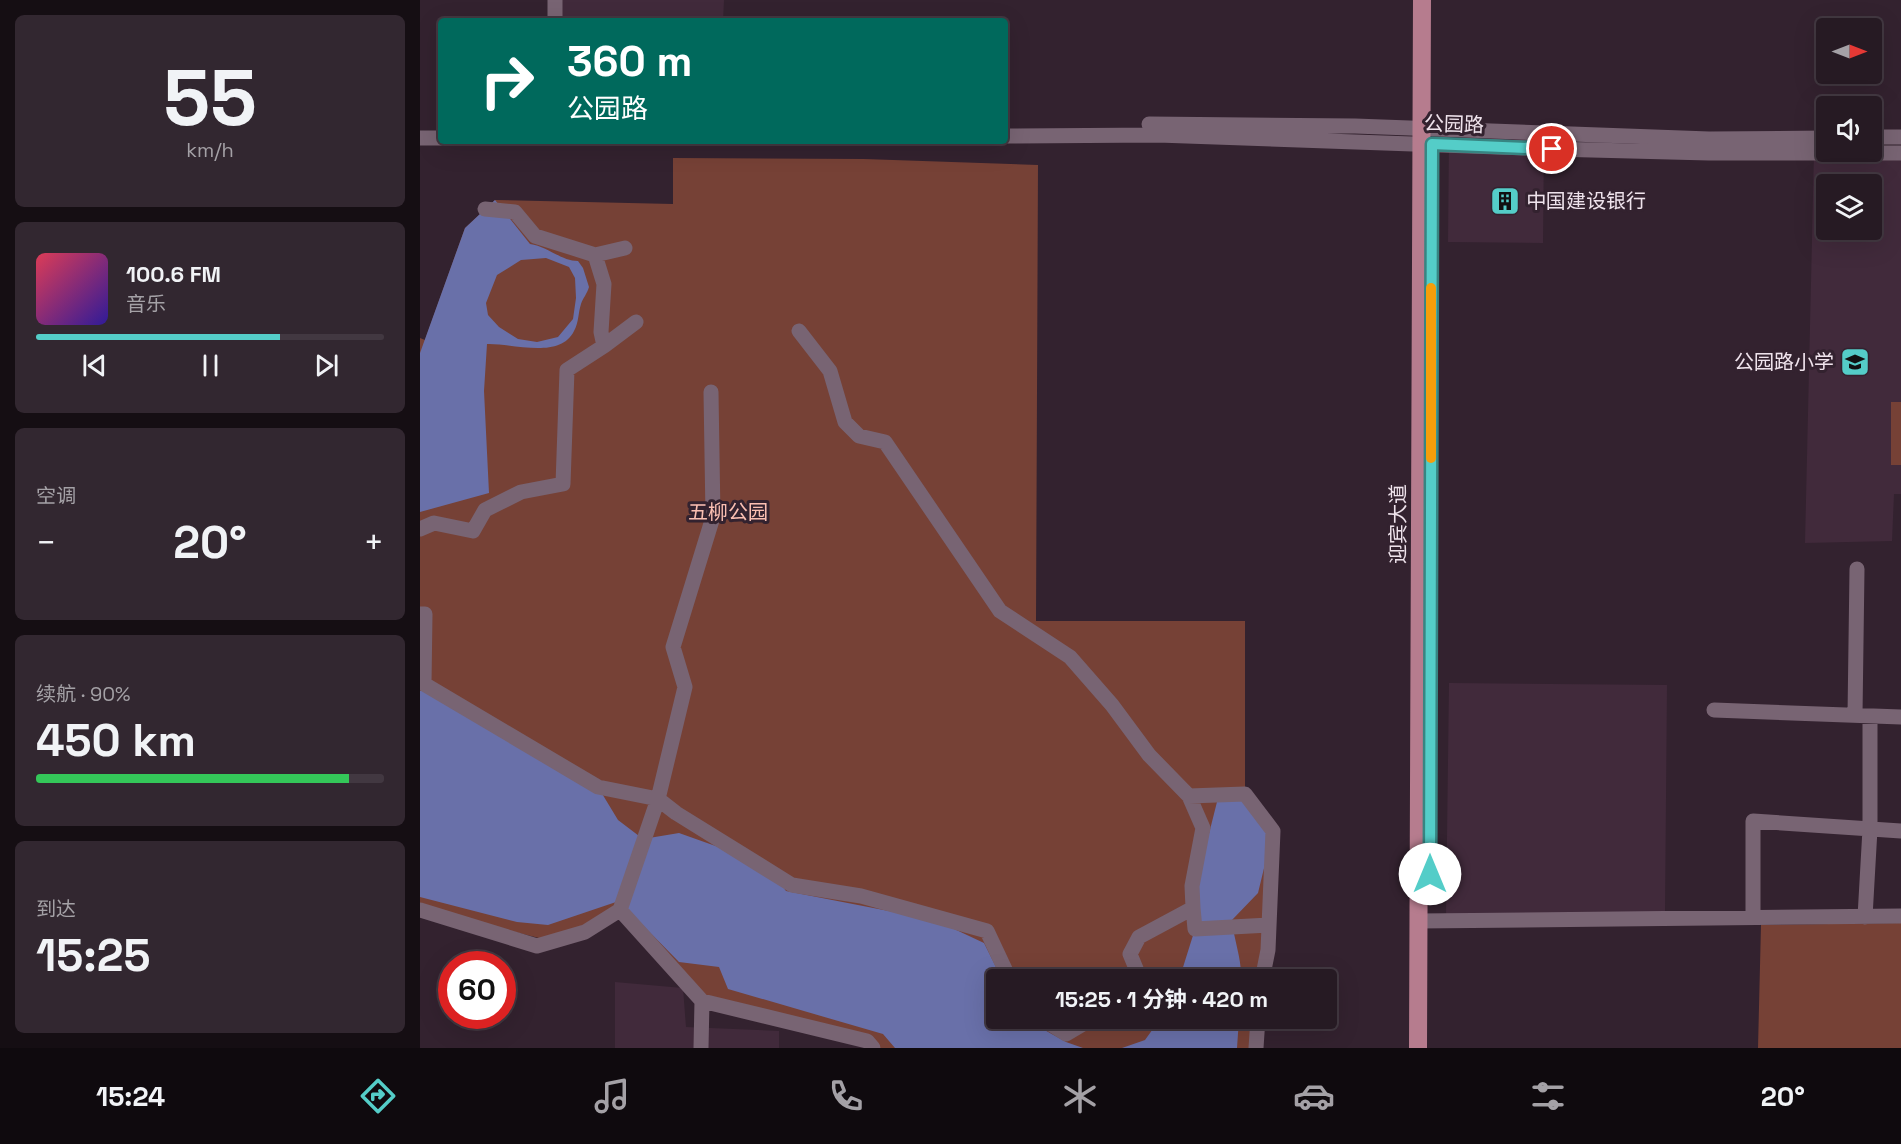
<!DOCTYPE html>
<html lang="zh">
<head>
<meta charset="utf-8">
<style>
	:root { --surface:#261a23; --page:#322730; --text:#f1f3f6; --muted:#a4a1a6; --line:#423841; --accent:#54cdc8 }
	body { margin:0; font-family:"Space Grotesk","Noto Sans SC",sans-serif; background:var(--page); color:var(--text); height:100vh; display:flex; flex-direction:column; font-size:22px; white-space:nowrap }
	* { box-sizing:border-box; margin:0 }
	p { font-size:20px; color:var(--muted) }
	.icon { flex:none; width:33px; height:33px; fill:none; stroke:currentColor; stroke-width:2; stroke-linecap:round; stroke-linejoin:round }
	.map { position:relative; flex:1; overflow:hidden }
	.side { display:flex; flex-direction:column; gap:15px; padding:15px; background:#150e13; width:420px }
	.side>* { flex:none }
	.hud { position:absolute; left:18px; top:18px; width:570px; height:126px; border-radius:6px; box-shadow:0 6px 24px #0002,0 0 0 2px var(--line); background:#00695c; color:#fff; overflow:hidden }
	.needle { width:39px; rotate:90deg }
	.fabs { position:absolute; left:1396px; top:18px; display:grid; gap:12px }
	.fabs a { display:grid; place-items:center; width:66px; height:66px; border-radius:6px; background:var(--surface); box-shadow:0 6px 24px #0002,0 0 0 2px var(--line); font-size:30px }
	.speed { position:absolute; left:18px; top:951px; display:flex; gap:12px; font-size:30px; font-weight:700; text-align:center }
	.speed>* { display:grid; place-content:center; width:78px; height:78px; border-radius:50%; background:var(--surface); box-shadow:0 6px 24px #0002,0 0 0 2px var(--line); line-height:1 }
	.speed .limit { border:9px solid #d22; background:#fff; color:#111 }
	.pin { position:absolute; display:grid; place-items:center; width:51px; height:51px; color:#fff; margin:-26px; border:3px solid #fff; border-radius:50%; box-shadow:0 2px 6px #0007 }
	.me { position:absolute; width:66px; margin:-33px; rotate:0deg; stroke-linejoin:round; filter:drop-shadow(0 0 4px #0008) }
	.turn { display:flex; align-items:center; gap:21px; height:126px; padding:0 30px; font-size:27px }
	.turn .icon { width:78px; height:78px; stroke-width:2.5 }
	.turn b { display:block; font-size:42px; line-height:51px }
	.big { font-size:45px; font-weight:700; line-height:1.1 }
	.side .widget { flex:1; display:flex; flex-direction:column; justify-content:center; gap:9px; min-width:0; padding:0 21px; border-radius:9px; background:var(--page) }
	.side .dial { align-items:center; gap:0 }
	.dial b { font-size:78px; line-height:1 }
	.song { display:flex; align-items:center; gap:18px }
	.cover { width:72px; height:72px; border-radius:9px; background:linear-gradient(135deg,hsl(350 70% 55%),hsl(250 70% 35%)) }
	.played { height:6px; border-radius:3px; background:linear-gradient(90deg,var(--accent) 70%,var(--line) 70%) }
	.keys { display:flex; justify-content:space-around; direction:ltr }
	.heat { display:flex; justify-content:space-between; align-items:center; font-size:33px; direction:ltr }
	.charge { height:9px; border-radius:4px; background:linear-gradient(90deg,#34c759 90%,var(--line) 0) }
	.trip { position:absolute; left:566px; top:969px; width:351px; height:60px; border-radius:6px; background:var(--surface); box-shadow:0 6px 24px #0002,0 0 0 2px var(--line); font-weight:700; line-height:60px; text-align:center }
	.tab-bar { display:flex; height:96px; justify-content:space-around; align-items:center; background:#0f0a0e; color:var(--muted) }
	.tab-bar .icon { width:42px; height:42px }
	.tab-bar .active { color:var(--accent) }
	.tab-bar b { font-size:27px; color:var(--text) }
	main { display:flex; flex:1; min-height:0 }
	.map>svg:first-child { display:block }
	.built { fill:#412a3b; fill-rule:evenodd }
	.green { fill:#764136 }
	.water { fill:#6970a9; fill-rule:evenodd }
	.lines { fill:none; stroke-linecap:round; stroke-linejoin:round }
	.minor { stroke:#786473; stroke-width:15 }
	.major { stroke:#b67c8e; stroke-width:18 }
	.route-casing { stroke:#378582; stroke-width:15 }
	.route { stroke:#54cdc8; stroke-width:10 }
	.slow { stroke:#f59e0b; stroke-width:10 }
	.labels { text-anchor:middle; stroke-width:6; stroke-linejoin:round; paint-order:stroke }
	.street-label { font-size:20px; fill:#efe3ec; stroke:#33222f }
	.poi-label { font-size:20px; fill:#efe3ec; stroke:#33222f; text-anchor:start }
	.park-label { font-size:20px; fill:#fbbfb2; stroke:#33222f }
</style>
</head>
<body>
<main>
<section class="side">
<div class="widget dial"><b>55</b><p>km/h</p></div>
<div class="widget">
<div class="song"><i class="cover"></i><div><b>100.6 FM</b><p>音乐</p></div></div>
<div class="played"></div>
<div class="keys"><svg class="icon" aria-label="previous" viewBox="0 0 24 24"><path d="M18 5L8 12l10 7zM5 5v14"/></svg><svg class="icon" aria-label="pause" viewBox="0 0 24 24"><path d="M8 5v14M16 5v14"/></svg><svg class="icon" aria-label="next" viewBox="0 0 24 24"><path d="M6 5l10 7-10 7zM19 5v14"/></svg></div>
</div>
<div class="widget"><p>空调</p>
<div class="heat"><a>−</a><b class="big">20°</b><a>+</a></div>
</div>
<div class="widget"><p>续航 · 90%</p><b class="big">450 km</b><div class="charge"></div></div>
<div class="widget"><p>到达</p><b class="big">15:25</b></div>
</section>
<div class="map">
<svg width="1481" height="1048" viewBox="0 0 1481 1048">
	<rect width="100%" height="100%" fill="#33222f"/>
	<path class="built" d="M141,0H304L303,21H141Z
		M1029,138L1124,139L1123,243L1028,242Z
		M1394,152L1481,154V494H1474L1472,541L1385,543ZM1407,184H1452V230H1407Z
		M1029,683L1247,685L1245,912L1026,915Z
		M195,982L263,988L266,1027L359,1031V1048H195Z"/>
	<path class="green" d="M253,158L444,159L618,165L616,621H825V794L853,831L842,979L576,980V1018L838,1019L836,1048H453L282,1001L200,910L127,940L0,908V338L5,340L45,228L75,200L253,204Z
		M1471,402H1481V465H1471Z
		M1481,923V1048H1338L1341,925Z"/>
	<path class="water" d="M75,200L110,244C127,246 141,261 158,261L163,268L169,287C167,294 163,298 161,304C158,313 159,322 154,331C140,360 92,343 67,344L64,391L69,493L0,512V353L45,228ZM126,258L149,267L155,278L156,298L153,319L138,337L117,342L98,339L79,327L68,315L66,303L77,275L101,260Z
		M0,691H5L178,787L198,820L223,839L259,833L346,864L366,891L515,920L564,943L582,979L576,980V1018L605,1019L646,1042L663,1048H475L463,1034L308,989L299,967L259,962L199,901L128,925L97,922L0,897Z
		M825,794L853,831L838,893L812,920C814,941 822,959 821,979L759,980L775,929L772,901L798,798Z
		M740,1019H819L817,1048H702L725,1040Z"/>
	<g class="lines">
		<path class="minor" d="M135,0V21
			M729,124L935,126L1289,139L1407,138
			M585,136L738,135L1132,149L1289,153H1481
			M1452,137H1481
			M0,138H21
			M65,209L95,212L115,236L175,255
			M205,248L175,255L184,284L181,332L184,346L216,322
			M379,331L410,371L425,422L439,436L465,442L580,611L650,657L692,705L729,755L769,796L825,794L853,831L848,950L842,980
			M0,529L14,523L53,531L65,510L101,492L143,484L147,370L184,346
			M0,614H5L4,684L178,787L238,799L265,687L253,647L293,517L291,392
			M1294,710L1481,717
			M1435,715L1437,569
			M769,796L783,828L772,886L773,908
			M0,910L117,946L165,932L200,910
			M1445,917L1450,829V716
			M1333,918V821L1481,831
			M998,921L1481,916
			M714,980L717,971L710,954L719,937L773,908L775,929L849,925
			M621,1018L646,1034L673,1018
			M281,1048L282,1001
			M453,1048L447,1041L282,1001L200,910L238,799L256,813L372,885L441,896L567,931L590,980
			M836,1048L838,1018"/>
		<path class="major" d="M998,1048L1002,0"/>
	</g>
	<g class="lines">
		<g class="route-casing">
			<path id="route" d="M1010,874L1012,144L1132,149"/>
		</g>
		<use href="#route" class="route"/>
		<path class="slow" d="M1011,458V288"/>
	</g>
	<defs>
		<g id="building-square" transform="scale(1.5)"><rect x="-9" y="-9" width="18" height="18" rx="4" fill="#54cdc8" stroke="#33222f"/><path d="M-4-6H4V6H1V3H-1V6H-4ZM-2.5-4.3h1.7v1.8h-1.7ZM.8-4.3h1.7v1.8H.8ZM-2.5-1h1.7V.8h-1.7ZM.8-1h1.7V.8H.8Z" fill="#111"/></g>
		<g id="school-square" transform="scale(1.5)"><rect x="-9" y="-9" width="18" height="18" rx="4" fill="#54cdc8" stroke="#33222f"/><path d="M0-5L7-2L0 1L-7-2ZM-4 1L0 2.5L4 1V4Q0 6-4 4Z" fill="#111"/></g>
	</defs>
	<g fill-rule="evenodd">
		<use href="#building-square" x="1085" y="201"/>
		<use href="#school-square" x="1435" y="362"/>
	</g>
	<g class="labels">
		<g class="street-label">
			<text transform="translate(1034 124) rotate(2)" y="7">公园路</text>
			<text transform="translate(978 524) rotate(-90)" y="7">迎宾大道</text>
		</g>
		<g class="poi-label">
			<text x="1106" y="208">中国建设银行</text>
			<text x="1414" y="369" text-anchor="end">公园路小学</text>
		</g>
		<g class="park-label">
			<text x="308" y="519">五柳公园</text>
		</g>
	</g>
</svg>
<div class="fabs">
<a><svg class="needle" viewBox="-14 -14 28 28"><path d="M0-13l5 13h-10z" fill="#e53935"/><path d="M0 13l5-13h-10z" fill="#a4a1a6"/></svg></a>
<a><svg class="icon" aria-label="sound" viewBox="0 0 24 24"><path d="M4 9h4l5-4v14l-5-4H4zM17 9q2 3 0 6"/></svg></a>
<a><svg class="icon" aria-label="layers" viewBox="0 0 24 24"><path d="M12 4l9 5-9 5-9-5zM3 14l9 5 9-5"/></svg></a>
</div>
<div class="speed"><div class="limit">60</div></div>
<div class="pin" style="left:1132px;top:149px;background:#d93025"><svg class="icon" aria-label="arrive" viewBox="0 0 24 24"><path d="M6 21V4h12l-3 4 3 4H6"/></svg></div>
<svg class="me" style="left:1010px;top:874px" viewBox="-20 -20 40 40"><circle r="19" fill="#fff"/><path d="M0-13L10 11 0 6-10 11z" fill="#54cdc8"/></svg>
<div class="trip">15:25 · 1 分钟 · 420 m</div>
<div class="hud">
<div class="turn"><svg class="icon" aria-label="right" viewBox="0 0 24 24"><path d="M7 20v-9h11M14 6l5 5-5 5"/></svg><div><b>360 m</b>公园路</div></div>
</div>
</div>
</main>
<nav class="tab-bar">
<b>15:24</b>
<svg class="icon active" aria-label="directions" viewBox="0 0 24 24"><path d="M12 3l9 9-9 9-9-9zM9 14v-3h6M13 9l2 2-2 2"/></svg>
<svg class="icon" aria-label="music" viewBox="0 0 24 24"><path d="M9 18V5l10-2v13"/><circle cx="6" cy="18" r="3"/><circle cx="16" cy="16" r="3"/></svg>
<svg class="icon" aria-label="phone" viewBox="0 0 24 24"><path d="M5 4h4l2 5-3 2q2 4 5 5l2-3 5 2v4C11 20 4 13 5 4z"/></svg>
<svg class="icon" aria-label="climate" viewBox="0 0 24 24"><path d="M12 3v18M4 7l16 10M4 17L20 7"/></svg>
<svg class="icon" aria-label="car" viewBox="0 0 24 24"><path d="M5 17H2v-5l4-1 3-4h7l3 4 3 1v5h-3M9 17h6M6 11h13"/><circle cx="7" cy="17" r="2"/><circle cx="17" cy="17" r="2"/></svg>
<svg class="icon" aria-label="filters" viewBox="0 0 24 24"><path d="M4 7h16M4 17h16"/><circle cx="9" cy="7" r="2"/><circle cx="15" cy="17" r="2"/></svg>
<b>20°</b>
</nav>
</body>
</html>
